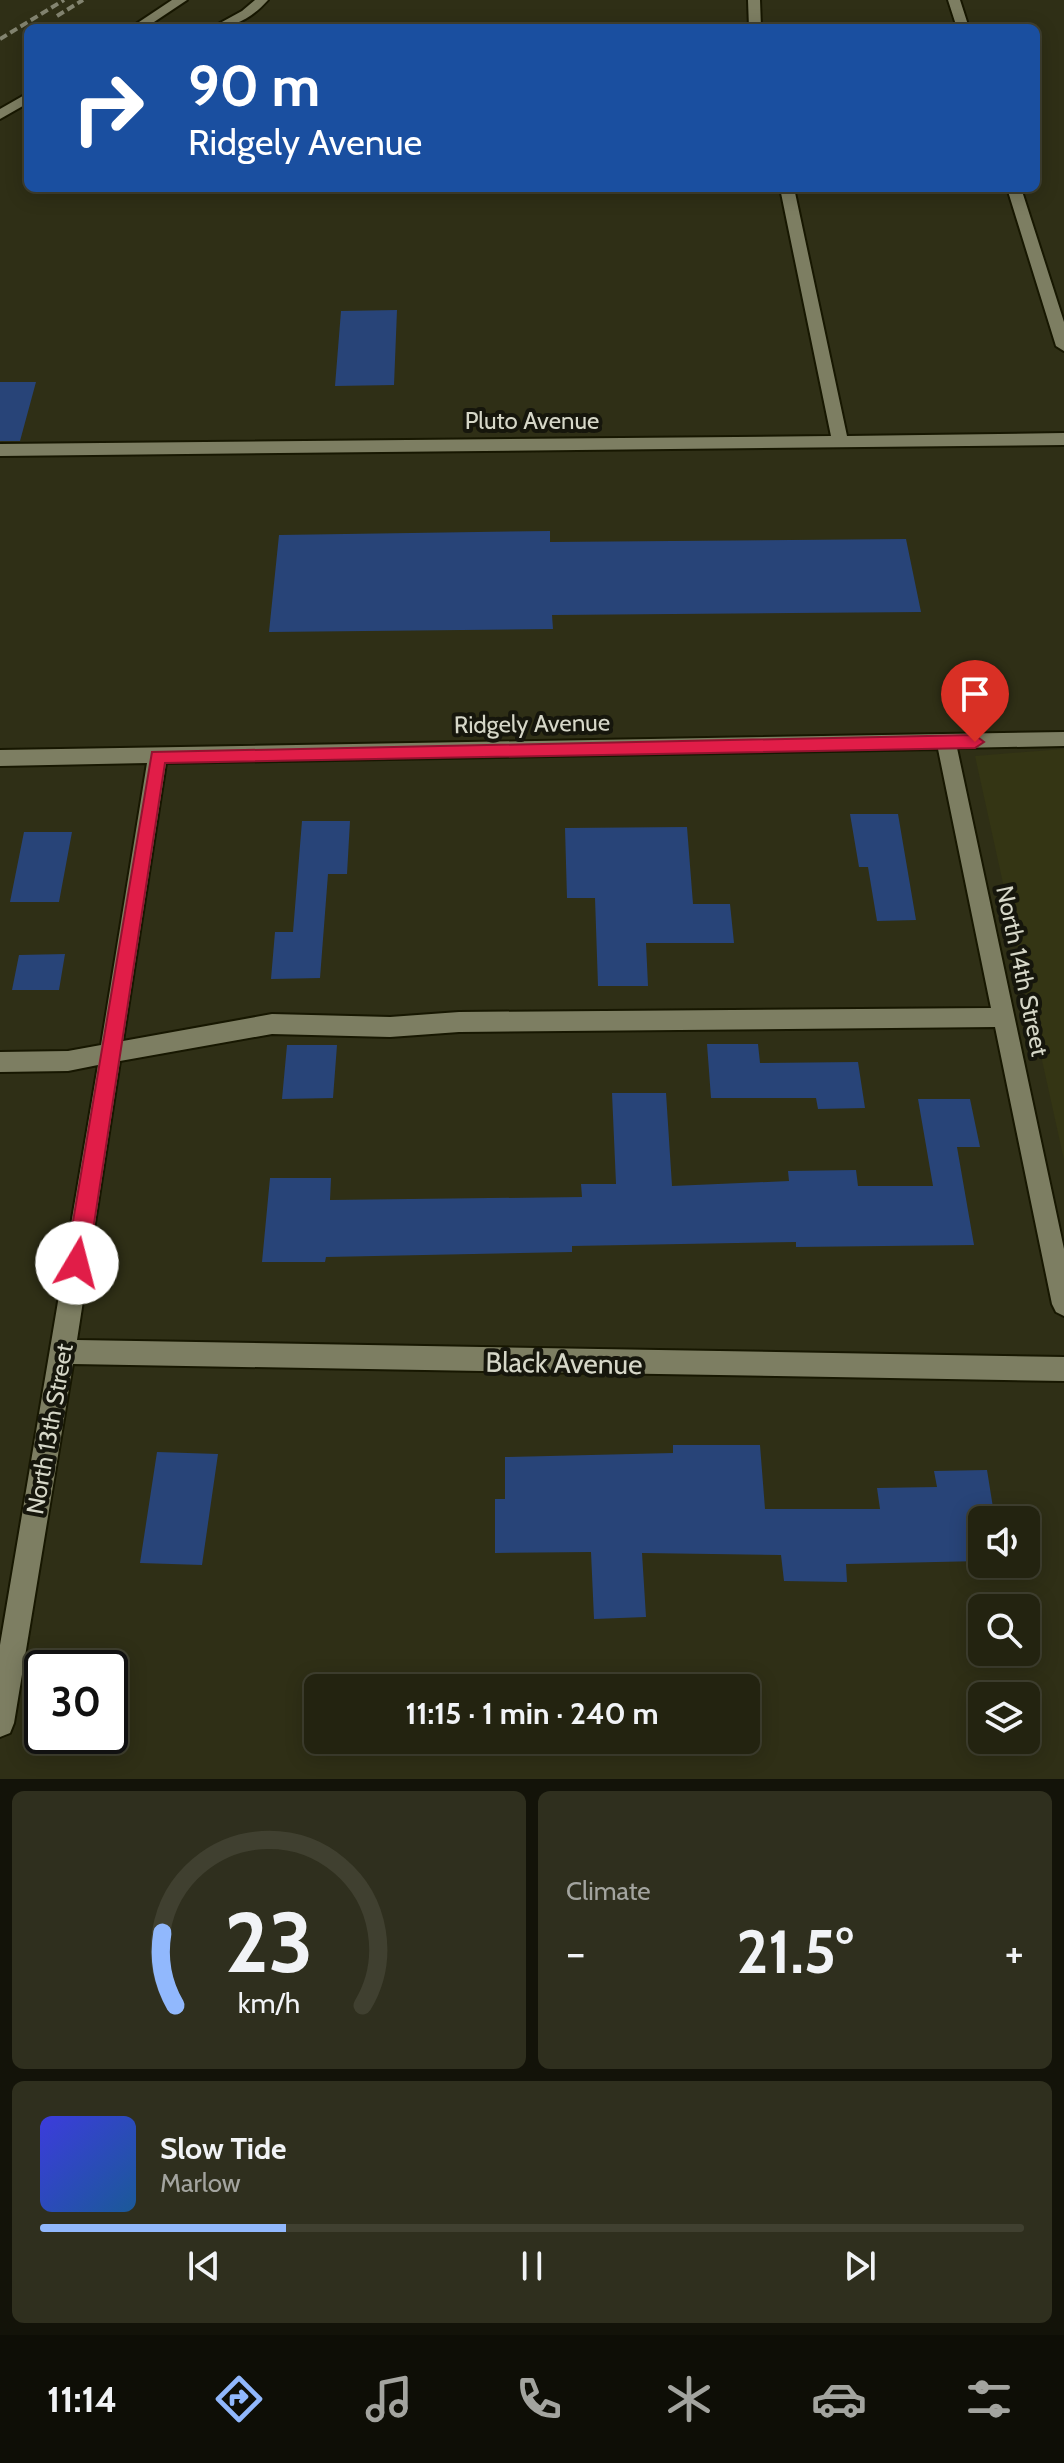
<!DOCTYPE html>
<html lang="en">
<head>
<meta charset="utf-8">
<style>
	:root { --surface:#232310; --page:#2f2f1e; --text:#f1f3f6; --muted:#a3a49f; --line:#404030; --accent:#91b8fd }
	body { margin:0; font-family:Cabin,sans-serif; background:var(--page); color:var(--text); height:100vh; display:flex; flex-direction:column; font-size:30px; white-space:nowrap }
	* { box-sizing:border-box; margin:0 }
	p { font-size:26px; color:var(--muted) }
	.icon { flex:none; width:44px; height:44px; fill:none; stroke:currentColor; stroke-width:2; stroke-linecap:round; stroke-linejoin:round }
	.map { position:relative; height:1779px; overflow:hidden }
	.side { display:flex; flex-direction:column; gap:12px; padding:12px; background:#131309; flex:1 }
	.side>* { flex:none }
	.top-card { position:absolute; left:24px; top:24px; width:1016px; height:168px; border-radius:12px; box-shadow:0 4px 20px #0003,0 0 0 2px var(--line); background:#1a4fa0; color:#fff; overflow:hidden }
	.buttons { position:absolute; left:968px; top:1506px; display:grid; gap:16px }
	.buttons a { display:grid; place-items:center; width:72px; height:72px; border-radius:12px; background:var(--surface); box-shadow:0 4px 20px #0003,0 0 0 2px var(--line); font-size:40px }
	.speed { position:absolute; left:24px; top:1650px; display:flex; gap:16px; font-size:40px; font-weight:700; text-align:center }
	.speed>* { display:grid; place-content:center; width:104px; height:104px; border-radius:50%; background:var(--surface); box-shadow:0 4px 20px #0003,0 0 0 2px var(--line); line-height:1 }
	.speed .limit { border:4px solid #111; border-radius:12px; background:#fff; color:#111 }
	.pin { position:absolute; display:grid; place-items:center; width:68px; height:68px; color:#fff; margin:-82px -34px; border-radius:50% 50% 50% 0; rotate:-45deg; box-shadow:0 0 8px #0007 }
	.pin .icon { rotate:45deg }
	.me { position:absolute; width:88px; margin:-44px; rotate:8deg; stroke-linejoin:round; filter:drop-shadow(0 0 6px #0008) }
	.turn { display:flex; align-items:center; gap:28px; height:168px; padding:0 32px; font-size:36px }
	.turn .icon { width:104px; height:104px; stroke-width:2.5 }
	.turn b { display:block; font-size:56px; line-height:68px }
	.big { font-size:60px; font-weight:700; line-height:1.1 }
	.side .tile { flex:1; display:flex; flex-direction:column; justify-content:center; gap:12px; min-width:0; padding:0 28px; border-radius:12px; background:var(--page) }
	.side .dial { align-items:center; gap:0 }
	.dial svg { height:208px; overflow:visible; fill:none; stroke:var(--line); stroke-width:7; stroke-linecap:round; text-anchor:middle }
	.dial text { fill:var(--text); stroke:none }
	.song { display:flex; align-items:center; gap:24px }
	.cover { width:96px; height:96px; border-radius:12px; background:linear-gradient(135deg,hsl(240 70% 55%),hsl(210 70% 35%)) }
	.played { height:8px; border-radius:4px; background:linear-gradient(90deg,var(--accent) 25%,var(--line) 25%) }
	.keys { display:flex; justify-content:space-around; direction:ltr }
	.heat { display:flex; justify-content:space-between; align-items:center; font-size:44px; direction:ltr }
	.side .tiles { flex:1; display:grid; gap:12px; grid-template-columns:1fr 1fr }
	.tile:last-child { grid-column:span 2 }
	.trip { position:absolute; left:304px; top:1674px; width:456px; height:80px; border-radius:12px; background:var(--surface); box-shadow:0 4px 20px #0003,0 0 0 2px var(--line); font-weight:700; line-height:80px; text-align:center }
	.menu { display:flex; height:128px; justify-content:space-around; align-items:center; background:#0e0e06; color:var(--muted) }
	.menu .icon { width:56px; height:56px }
	.menu .selected { color:var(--accent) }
	.menu b { font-size:36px; color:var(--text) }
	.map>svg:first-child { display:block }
	.built { fill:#343514 }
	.building { fill:#284478 }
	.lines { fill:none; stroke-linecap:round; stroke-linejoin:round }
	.minor-casing { stroke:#171701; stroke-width:4 }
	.minor { fill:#7d7e62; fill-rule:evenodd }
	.rail { stroke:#838470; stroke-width:4; stroke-dasharray:8 4; stroke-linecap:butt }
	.route { fill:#e11d48; stroke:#92132f; stroke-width:2 }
	.labels { text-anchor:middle; stroke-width:8; stroke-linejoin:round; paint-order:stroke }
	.street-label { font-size:24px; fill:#d6d7c8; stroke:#16160c }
	.near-street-label { font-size:28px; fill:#d6d7c8; stroke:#16160c }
</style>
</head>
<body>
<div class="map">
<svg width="1064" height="1779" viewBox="0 0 1064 1779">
	<rect width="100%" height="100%" fill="#2f2f16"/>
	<path class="built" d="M1064,749V1160L975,756Z"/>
	<path class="building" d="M397,310L394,385L335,386L341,311Z
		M0,382H36L20,441H0Z
		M550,531V542L906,539L921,612L552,615L553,629L269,632L279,535Z
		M850,814H898L916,920L877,921L868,867H859Z
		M302,821H350L347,874H328L320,978L271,979L275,932H293Z
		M687,827L693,904H730L734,943H646L648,986H598L595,898H567L565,828Z
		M24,832H72L59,902H10Z
		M65,954L59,990H12L19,955Z
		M707,1044H758L760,1063L858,1062L865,1108L818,1109L816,1098H711Z
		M287,1045H337L333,1098L282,1099Z
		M612,1093H666L672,1186L789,1181L788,1171L856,1170L858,1186H933L918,1099H970L980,1147H957L974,1245L796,1247V1242L572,1246V1252L326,1257L325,1262H262L270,1178H331L330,1200L582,1197L581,1184H616Z
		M673,1445H760L765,1509H880L877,1488L937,1487L934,1471L987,1470L995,1520H982V1561L846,1564L847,1582L784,1581L781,1555L642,1553L646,1617L594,1619L591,1552L495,1553V1499H505V1457L673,1453Z
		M157,1452L218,1454L202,1565L140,1563Z"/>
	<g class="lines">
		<g class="minor-casing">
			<path id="minor" d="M172,0H187L145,28H130Z
				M255,0H268C253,17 234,28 211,28L242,11Z
				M748,0H760L761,28H749Z
				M948,0H960L969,28H957Z
				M28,93V103L0,119V109Z
				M780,188H794L847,436L1064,433V445L0,456V444L831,436Z
				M1007,188H1021L1064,322V351L1056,346Z
				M1064,732V746L957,748L1064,1249V1316L1056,1312L1052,1304L995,1027L459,1032L390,1037L272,1034L120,1061L77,1340L1064,1357V1381L73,1364L14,1723L10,1733L0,1737V1645L98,1065L68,1071L0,1072V1052L68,1051L101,1045L147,763L0,766V750ZM938,749L991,1008L459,1012L390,1017L272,1014L123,1041L166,763Z"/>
		</g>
		<use href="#minor" class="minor"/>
		<path class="rail" d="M57,16L83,0
			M0,39L64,0"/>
	</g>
	<path class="route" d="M975,735L984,742L975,748L165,763L88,1263L84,1270L77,1273L70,1270L66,1263L152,752Z"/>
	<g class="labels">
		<g class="street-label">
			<text x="532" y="429">Pluto Avenue</text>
			<text transform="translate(532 724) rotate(-1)" y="8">Ridgely Avenue</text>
			<text transform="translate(1022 971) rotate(78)" y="8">North 14th Street</text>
			<text transform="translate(50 1429) rotate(-80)" y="8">North 13th Street</text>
		</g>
		<g class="near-street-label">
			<text transform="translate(564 1363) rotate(1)" y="10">Black Avenue</text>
		</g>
	</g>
</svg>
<div class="buttons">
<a><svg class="icon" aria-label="sound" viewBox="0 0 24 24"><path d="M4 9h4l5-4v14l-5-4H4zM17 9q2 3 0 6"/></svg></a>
<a><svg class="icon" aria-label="search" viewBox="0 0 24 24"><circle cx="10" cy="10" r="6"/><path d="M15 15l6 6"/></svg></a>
<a><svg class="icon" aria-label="layers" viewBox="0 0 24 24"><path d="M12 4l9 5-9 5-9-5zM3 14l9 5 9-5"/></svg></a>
</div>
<div class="speed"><div class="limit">30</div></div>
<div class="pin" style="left:975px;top:742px;background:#d93025"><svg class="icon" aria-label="arrive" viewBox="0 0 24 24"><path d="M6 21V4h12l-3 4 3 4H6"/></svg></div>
<svg class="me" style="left:77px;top:1263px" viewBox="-20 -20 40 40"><circle r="19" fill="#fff"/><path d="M0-13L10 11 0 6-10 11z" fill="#e11d48"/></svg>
<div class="trip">11:15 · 1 min · 240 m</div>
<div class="top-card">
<div class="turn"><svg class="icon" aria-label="right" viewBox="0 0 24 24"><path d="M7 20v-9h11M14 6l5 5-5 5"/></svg><div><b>90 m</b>Ridgely Avenue</div></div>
</div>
</div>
<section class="side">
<div class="tiles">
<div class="tile dial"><svg viewBox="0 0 100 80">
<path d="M14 69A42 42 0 1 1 86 69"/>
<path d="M14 69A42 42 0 0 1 9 41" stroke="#91b8fd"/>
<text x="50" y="56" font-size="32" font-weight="700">23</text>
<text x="50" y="72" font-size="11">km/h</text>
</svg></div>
<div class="tile"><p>Climate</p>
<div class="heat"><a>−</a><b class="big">21.5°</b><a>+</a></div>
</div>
<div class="tile">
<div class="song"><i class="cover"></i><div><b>Slow Tide</b><p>Marlow</p></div></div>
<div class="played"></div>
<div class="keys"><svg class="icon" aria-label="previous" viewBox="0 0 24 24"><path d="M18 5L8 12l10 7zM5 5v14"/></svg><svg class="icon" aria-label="pause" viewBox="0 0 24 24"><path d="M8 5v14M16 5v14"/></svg><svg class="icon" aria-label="next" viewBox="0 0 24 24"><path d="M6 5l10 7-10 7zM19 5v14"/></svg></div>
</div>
</div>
</section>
<nav class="menu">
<b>11:14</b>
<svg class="icon selected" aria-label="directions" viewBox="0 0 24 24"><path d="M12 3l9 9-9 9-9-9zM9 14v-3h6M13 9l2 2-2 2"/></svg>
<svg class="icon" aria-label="music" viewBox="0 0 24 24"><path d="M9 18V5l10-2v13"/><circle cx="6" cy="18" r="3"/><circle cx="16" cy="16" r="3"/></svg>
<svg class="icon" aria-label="phone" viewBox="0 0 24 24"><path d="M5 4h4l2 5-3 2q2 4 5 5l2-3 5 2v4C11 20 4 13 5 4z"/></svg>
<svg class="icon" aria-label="climate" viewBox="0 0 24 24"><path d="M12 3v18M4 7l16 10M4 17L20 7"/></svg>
<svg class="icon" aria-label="car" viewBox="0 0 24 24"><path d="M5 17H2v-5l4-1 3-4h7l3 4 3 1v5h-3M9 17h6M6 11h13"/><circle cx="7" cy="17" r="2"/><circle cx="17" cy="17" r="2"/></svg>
<svg class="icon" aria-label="filters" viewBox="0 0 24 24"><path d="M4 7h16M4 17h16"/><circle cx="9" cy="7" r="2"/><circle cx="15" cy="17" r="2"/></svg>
</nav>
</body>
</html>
